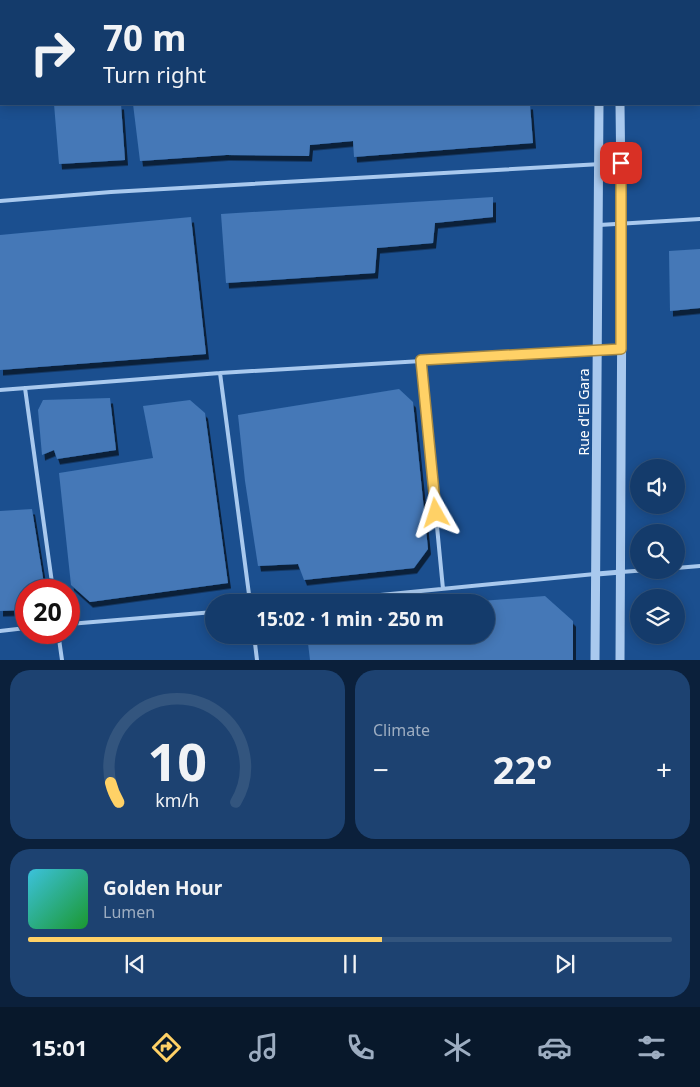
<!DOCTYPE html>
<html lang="en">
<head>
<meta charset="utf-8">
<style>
	:root { --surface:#143b6b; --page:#1d4271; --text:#f1f3f6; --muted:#9dadc1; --line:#33557e; --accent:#ffd166 }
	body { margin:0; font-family:"Noto Sans",sans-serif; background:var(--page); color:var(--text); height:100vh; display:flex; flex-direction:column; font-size:19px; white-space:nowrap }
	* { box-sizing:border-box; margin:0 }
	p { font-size:16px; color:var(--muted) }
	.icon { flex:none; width:28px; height:28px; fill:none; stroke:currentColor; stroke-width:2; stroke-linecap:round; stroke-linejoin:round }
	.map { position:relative; height:660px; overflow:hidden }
	.side { display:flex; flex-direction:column; gap:10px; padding:10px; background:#0b203b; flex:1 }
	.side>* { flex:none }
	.top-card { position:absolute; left:0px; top:0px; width:700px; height:105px; box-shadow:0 2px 12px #0003,0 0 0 1px var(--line); background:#143b6b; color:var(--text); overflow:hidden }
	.buttons { position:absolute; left:630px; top:459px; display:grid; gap:10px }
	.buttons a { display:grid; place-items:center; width:55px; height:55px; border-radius:50%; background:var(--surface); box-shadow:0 2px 12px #0003,0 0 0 1px var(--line); font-size:25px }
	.speed { position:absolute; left:15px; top:579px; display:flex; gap:10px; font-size:25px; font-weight:700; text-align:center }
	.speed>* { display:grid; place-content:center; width:65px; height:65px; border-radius:50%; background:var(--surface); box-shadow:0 2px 12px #0003,0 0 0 1px var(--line); line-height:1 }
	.speed .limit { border:8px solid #d22; background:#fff; color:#111 }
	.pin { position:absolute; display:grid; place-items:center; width:42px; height:42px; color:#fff; margin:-21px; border-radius:10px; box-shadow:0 2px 8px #0006 }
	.me { position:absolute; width:55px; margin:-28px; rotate:354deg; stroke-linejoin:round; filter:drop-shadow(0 0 4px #0008) }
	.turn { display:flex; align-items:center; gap:18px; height:105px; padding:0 20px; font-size:22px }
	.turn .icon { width:65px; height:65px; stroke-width:2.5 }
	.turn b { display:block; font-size:35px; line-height:42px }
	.big { font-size:38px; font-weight:700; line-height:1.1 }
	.side .tile { flex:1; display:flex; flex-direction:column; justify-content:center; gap:8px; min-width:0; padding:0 18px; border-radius:20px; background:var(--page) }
	.side .dial { align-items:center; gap:0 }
	.dial svg { height:130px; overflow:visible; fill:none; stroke:var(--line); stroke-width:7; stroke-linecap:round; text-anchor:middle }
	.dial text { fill:var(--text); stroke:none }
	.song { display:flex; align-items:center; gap:15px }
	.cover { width:60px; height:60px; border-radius:8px; background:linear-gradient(135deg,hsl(190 70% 55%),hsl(130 70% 35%)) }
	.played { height:5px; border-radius:2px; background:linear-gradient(90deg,var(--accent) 55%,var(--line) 55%) }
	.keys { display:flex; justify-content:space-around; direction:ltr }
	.heat { display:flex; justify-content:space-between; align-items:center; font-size:28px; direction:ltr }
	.side .tiles { flex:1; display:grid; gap:10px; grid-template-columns:1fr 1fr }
	.tile:last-child { grid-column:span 2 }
	.trip { position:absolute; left:205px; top:594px; width:290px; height:50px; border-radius:25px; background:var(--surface); box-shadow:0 2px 12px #0003,0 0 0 1px var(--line); font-weight:700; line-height:50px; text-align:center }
	.tabs { display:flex; height:80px; justify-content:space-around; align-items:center; background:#08182b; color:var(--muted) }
	.tabs .icon { width:35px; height:35px }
	.tabs .selected { color:var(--accent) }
	.tabs b { font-size:22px; color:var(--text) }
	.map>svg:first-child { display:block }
	.building { fill:#4478b7; filter:url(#shadow) }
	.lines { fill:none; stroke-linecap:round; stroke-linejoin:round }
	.service { stroke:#a9c9ee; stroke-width:4 }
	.minor { stroke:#a9c9ee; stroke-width:5 }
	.tertiary { stroke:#a9c9ee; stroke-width:9 }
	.route-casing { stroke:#a68842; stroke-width:12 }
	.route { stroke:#ffd166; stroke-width:9 }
	.labels { text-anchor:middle; stroke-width:4.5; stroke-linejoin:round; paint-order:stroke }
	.street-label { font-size:14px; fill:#fff; stroke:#1b4f8f }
</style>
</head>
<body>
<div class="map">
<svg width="700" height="660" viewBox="0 0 700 660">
	<defs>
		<filter id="shadow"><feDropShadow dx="3" dy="5.5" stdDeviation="0" flood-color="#0009"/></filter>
	</defs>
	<rect width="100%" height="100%" fill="#1b4f8f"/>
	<path class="building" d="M54,104H121L125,160L59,164Z
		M133,104H530L533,143L354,157L353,141L310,145L309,156L226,155L140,161Z
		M493,197V217L435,223L433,243L377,248L375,273L226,283L221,214Z
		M191,217L206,354L0,370V235Z
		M700,249V308L670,311L669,251Z
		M399,389L413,402L428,549L414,568L304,580L298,564L258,566L245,481L238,415Z
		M110,398L116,450L57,459L54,450L42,455L38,410L43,400Z
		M190,400L205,413L228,583L90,602L71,585L59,473L153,458L143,406Z
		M32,509L45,590H26V610L0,611V511Z
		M545,596L573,621V660H310L307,635H486V602H481V601Z"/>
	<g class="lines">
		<path class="service" d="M0,201L111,192L619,163
			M599,225L700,219
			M421,360L443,589
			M220,373L250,602
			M25,388L53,590
			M0,390L220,373L621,349
			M676,568L700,566
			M621,572L648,570
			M309,602L595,574
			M69,624L214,612
			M0,631L26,628
			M58,632L62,660
			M254,635L257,660"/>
		<path class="minor" d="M597,574L621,572"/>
		<path class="tertiary" d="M599,0V1
			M620,0V1
			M595,660L599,104
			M620,660L622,269L620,104"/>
	</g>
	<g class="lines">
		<g class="route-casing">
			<path id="route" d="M436,513L421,360L621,349V163"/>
		</g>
		<use href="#route" class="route"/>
	</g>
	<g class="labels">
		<g class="street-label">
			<text transform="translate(584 412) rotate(-90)" y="5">Rue d'El Gara</text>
		</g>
	</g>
</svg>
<div class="buttons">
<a><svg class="icon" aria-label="sound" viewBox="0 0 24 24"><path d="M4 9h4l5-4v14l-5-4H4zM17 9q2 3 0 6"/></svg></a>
<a><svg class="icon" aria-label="search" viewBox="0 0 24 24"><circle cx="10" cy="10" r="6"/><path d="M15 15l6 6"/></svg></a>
<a><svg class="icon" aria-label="layers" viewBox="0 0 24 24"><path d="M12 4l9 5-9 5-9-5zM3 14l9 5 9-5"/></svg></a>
</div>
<div class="speed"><div class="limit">20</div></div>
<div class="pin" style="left:621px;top:163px;background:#d93025"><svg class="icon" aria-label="arrive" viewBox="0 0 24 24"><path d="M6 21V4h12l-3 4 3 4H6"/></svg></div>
<svg class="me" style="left:436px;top:513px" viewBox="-20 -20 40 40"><path d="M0-17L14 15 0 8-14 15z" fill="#ffd166" stroke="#fff" stroke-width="4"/></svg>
<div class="trip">15:02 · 1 min · 250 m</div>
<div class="top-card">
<div class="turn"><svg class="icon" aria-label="right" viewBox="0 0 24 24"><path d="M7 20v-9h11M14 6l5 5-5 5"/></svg><div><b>70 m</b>Turn right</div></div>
</div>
</div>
<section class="side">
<div class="tiles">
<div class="tile dial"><svg viewBox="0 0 100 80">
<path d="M14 69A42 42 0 1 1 86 69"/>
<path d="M14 69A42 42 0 0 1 9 57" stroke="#ffd166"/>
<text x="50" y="56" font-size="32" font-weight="700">10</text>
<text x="50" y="72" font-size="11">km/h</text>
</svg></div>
<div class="tile"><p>Climate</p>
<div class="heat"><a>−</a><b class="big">22°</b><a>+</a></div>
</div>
<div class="tile">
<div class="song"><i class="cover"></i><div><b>Golden Hour</b><p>Lumen</p></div></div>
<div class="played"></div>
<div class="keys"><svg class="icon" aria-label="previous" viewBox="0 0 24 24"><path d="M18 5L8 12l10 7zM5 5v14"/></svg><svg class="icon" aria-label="pause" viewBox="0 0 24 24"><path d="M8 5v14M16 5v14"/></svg><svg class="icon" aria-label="next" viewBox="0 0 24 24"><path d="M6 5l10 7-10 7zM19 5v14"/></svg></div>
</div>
</div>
</section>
<nav class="tabs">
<b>15:01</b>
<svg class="icon selected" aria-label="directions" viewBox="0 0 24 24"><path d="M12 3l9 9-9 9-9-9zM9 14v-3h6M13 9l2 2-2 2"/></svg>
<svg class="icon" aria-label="music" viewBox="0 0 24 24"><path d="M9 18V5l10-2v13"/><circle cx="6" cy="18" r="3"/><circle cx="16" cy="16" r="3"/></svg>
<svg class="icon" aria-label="phone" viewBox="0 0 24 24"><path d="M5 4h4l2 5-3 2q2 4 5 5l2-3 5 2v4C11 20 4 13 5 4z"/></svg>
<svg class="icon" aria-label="climate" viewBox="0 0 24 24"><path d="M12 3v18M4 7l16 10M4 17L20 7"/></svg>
<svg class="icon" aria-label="car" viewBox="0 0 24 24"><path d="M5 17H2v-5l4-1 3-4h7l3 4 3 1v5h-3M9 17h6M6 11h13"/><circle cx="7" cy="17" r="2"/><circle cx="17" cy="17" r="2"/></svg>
<svg class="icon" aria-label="filters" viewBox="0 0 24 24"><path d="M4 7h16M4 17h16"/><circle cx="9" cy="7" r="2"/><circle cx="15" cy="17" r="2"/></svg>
</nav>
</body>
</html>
